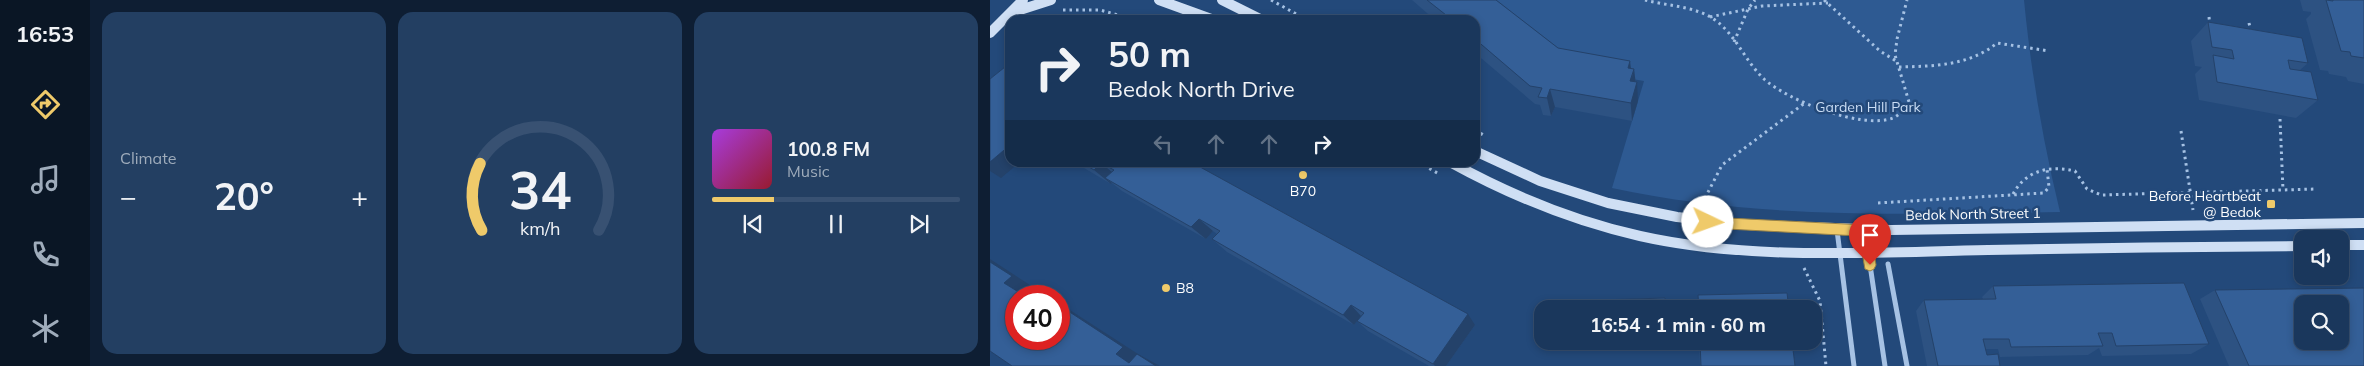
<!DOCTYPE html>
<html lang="en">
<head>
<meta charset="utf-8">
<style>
	:root { --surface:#1a375c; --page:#233f62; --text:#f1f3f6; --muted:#9facbb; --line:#385172; --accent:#efca6a }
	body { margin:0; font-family:Mulish,sans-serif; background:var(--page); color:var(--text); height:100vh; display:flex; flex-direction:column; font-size:19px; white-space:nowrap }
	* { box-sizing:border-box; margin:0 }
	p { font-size:16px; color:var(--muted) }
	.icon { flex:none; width:28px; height:28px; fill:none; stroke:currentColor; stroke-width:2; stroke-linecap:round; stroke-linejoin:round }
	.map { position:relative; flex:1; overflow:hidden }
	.side { display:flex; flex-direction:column; gap:12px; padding:12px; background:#0e1e33; width:900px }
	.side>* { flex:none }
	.banner { position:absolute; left:15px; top:15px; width:475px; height:152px; border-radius:15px; box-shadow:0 2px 8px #0003,0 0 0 1px var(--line); background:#1a375c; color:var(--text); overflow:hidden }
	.buttons { position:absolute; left:1304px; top:230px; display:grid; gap:10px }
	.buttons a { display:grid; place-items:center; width:55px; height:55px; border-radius:10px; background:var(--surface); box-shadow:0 2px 8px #0003,0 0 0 1px var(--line); font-size:25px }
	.speed { position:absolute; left:15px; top:285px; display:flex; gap:10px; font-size:25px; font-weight:700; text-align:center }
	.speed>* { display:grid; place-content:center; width:65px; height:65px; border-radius:50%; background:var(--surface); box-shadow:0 2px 8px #0003,0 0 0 1px var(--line); line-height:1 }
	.speed .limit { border:8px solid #d22; background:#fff; color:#111 }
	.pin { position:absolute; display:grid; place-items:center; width:42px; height:42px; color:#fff; margin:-51px -21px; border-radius:50% 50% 50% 0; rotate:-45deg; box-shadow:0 0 5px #0007 }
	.pin .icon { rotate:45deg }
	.me { position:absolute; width:55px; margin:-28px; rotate:93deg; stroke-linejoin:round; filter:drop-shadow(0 0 4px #0008) }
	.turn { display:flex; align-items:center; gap:18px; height:105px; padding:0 20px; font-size:22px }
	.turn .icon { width:65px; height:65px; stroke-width:2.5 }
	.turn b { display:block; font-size:35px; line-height:42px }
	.lanes { display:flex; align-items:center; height:48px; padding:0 20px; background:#0003; justify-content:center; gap:25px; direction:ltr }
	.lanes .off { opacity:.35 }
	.big { font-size:38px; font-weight:700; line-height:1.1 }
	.side .card { flex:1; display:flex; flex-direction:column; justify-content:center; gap:8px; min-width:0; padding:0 18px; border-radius:15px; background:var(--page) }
	.side .dial { align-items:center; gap:0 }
	.dial svg { height:130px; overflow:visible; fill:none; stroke:var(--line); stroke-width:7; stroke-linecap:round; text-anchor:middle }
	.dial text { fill:var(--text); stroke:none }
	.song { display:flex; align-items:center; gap:15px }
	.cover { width:60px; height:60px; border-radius:8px; background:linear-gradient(135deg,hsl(280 70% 55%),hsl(350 70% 35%)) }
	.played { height:5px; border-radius:2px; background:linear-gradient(90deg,var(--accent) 25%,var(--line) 25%) }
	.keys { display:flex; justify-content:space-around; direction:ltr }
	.heat { display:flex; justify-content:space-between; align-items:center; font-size:28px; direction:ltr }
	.side .tiles { flex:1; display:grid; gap:12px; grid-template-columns:repeat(3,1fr) }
	.trip { position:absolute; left:544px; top:300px; width:288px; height:50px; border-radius:15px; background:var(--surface); box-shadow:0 2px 8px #0003,0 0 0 1px var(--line); font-weight:700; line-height:50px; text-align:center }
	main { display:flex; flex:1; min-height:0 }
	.tabs { display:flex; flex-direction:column; width:90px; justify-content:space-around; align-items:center; background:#0a1625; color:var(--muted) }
	.tabs .icon { width:35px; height:35px }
	.tabs .selected { color:var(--accent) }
	.tabs b { font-size:22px; color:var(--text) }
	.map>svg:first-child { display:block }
	.green { fill:#2e5a92 }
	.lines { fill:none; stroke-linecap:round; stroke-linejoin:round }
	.path { stroke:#a6c2e4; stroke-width:3; stroke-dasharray:2.5 4; stroke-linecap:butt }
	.street { stroke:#a6c2e4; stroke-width:5 }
	.secondary { stroke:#cfdff4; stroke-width:10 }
	.wall { fill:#2d5282 }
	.shaded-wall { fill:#24426a }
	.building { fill:#345f97; stroke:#24426a; fill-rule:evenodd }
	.route { fill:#efca6a; stroke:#9b8345 }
	.poi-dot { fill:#efca6a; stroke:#23497a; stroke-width:2 }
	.labels { text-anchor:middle; stroke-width:5; stroke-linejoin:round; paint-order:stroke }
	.park-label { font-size:14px; fill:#c9dcf4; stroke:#23497a }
	.poi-label { font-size:14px; fill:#fff; stroke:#23497a }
	.street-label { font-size:14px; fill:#fff; stroke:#23497a }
</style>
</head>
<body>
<main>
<nav class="tabs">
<b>16:53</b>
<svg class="icon selected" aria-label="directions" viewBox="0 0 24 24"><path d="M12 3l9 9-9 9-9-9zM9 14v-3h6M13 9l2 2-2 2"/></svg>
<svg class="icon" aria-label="music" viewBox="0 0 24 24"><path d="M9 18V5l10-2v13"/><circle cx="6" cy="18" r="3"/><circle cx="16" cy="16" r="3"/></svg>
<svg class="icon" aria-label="phone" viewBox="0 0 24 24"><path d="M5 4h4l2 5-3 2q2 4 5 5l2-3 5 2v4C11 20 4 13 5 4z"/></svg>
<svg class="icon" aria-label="climate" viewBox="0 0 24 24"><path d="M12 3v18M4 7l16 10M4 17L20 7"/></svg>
</nav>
<section class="side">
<div class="tiles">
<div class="card"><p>Climate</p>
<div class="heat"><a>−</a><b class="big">20°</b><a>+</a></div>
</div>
<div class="card dial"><svg viewBox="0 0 100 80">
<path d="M14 69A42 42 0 1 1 86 69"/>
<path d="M14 69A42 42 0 0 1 13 28" stroke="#efca6a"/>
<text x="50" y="56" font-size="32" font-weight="700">34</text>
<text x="50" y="72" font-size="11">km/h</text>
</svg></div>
<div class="card">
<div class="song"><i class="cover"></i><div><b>100.8 FM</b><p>Music</p></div></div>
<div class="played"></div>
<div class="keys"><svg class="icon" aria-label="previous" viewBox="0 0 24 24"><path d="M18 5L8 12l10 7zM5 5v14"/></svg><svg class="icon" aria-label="pause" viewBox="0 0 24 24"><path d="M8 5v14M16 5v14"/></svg><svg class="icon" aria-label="next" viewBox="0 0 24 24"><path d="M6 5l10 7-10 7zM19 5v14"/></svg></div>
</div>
</div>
</section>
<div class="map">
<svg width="1374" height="366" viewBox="0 0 1374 366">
	<rect width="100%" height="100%" fill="#23497a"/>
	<path class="green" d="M504,0H1034C1041,72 1053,142 1070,212C920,214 769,220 622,188L654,81L572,67Z"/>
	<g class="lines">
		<path class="path" d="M281,0L317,20
			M655,0C677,6 706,6 725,20C746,35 755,61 774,79C797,100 872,130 903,118C910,115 915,108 919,102L905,55L907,39L917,0
			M834,0L890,51L906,61
			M73,10H110L146,20
			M720,17L772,6L838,3
			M1219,17L1220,26
			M1259,23L1261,32
			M744,42L758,9L765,0
			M909,67C944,66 979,66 1007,43L1059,51
			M1290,119L1293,190
			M485,130L495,136
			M1191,131L1203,210
			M428,162L449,174
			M1023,194C1036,170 1060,165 1085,171L1097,189L1111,195L1327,189
			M888,203L1054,193L1059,187L1057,169
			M712,204L732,165L816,102
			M814,268L830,301L836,366"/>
		<path class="street" d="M847,230L864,366
			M875,231L895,366
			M898,264L917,366"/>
		<path class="secondary" d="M169,0L224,20
			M232,0L272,20
			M24,12L61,0
			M0,33L33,0
			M485,151L550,181L618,203L687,217L758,225L901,230L1374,223
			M460,162C520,195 583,221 650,236C761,261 885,252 998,250C1103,248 1207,247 1312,246
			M1350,245H1374"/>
	</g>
	<path class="wall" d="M422,0H506L568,48L644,69L648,101L642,121L565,107L561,116L553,115L550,105L545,104L485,53V20H445Z
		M1310,0H1374V84L1358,81L1356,77L1339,74L1338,71L1330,70L1316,19L1321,14V12L1313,11Z
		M1218,22L1318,63L1310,70L1328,100L1306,118L1209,100L1205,74L1212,67L1205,66L1201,41Z
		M84,162H201L485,325L456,366H439L378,331L367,321L364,325L237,252L222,239L227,234L223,231L216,239L132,191L122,183L121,184Z
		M1003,286L1219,344L1201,354L1112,356L1109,348L1098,355L1010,357L1008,349H995L997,355L1010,366H937L926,311L934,300L993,299L992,297Z
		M1225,290L1374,366H1239L1210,299Z
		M677,341V346L610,348L609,345Z
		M709,341H802L805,366H710Z"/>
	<path class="shaded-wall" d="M640,61L642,77L644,69L646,86L647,82L648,101L642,121L638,68Z
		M560,89L565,107L561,116L557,98Z
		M20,145V162H30L11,178L0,171V162Z
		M111,163L128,177L115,178L122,183L121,184L104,170Z
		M209,219L223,231L216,239L201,227Z
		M0,259L43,287L36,294L39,296H35L14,283L0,262Z
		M69,303L148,354L170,366L139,363L126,354L69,305Z
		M361,305L371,316L364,325L353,315Z
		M478,314L485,325L456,366H445L443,364Z"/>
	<path class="building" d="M437,0H506L568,48L640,61L638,68L644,69L640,81L647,82L641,103L560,89L557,98L548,97L552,88L540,86L485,39V20H453L451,18L456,15Z
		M1336,0L1343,1V0H1374V58L1361,56L1360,52L1351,51Z
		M1218,22L1312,38L1318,63L1298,60L1300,69L1321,72L1328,100L1227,82L1223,55L1244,59L1242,50L1222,47Z
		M20,63V145L0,162V79Z
		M91,162H201L478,314L443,364L367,321L374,313L361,305L353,315L222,239L230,231L209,219L201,227L115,178L124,170L111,163L104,170Z
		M0,262L22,276L14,283L35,296H26V339H69V305L133,347L126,354L139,363L147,354L166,366H22L0,351Z
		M1194,283L1219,344L1126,346L1122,333H1108L1113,346L1021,347L1019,339H993L997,355L1008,354L1010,366H948L934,300L1006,299L1003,286Z
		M1374,288V366H1259L1225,290ZM1312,304H1350V341H1312Z
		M43,289L55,296H35Z
		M797,293L799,309H709L708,295Z
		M675,298V309H610V300Z
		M609,341H677V342L609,345Z
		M710,341H802L805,366H711Z"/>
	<path class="route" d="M718,217L875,225L881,231L886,265L884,269L880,271L875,269L869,236L718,228L712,222Z"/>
	<g class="poi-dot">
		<circle cx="313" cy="175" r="5"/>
		<rect x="1276" y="199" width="10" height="10" rx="2.5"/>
		<circle cx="176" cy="288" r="5"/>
	</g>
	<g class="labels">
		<g class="park-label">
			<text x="878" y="112">Garden Hill Park</text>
		</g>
		<g class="poi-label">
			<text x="313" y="196">B70</text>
			<text x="1271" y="201" text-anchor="end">Before Heartbeat<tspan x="1271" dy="16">@ Bedok</tspan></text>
			<text x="186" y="293" text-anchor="start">B8</text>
		</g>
		<g class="street-label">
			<text transform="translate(983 214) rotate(-1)" y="5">Bedok North Street 1</text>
		</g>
	</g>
</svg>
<div class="buttons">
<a><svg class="icon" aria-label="sound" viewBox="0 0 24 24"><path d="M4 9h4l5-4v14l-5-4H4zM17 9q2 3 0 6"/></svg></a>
<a><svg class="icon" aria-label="search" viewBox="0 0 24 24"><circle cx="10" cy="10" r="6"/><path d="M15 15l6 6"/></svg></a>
</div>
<div class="speed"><div class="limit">40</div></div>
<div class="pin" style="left:880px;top:265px;background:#d93025"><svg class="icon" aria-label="arrive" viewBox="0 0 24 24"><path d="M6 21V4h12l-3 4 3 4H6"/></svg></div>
<svg class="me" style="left:718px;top:222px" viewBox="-20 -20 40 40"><circle r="19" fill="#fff"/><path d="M0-13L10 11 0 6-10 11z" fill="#efca6a"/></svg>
<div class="trip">16:54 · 1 min · 60 m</div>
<div class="banner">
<div class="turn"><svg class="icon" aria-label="right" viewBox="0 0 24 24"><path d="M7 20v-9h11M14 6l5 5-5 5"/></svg><div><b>50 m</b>Bedok North Drive</div></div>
<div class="lanes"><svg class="icon off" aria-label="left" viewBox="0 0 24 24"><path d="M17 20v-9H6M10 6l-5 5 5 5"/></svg><svg class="icon off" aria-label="ahead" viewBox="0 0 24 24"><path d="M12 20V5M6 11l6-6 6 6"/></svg><svg class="icon off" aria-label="ahead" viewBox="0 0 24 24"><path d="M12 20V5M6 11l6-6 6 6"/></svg><svg class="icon" aria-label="right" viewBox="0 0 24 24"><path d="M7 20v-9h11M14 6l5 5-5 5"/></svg></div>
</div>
</div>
</main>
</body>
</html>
